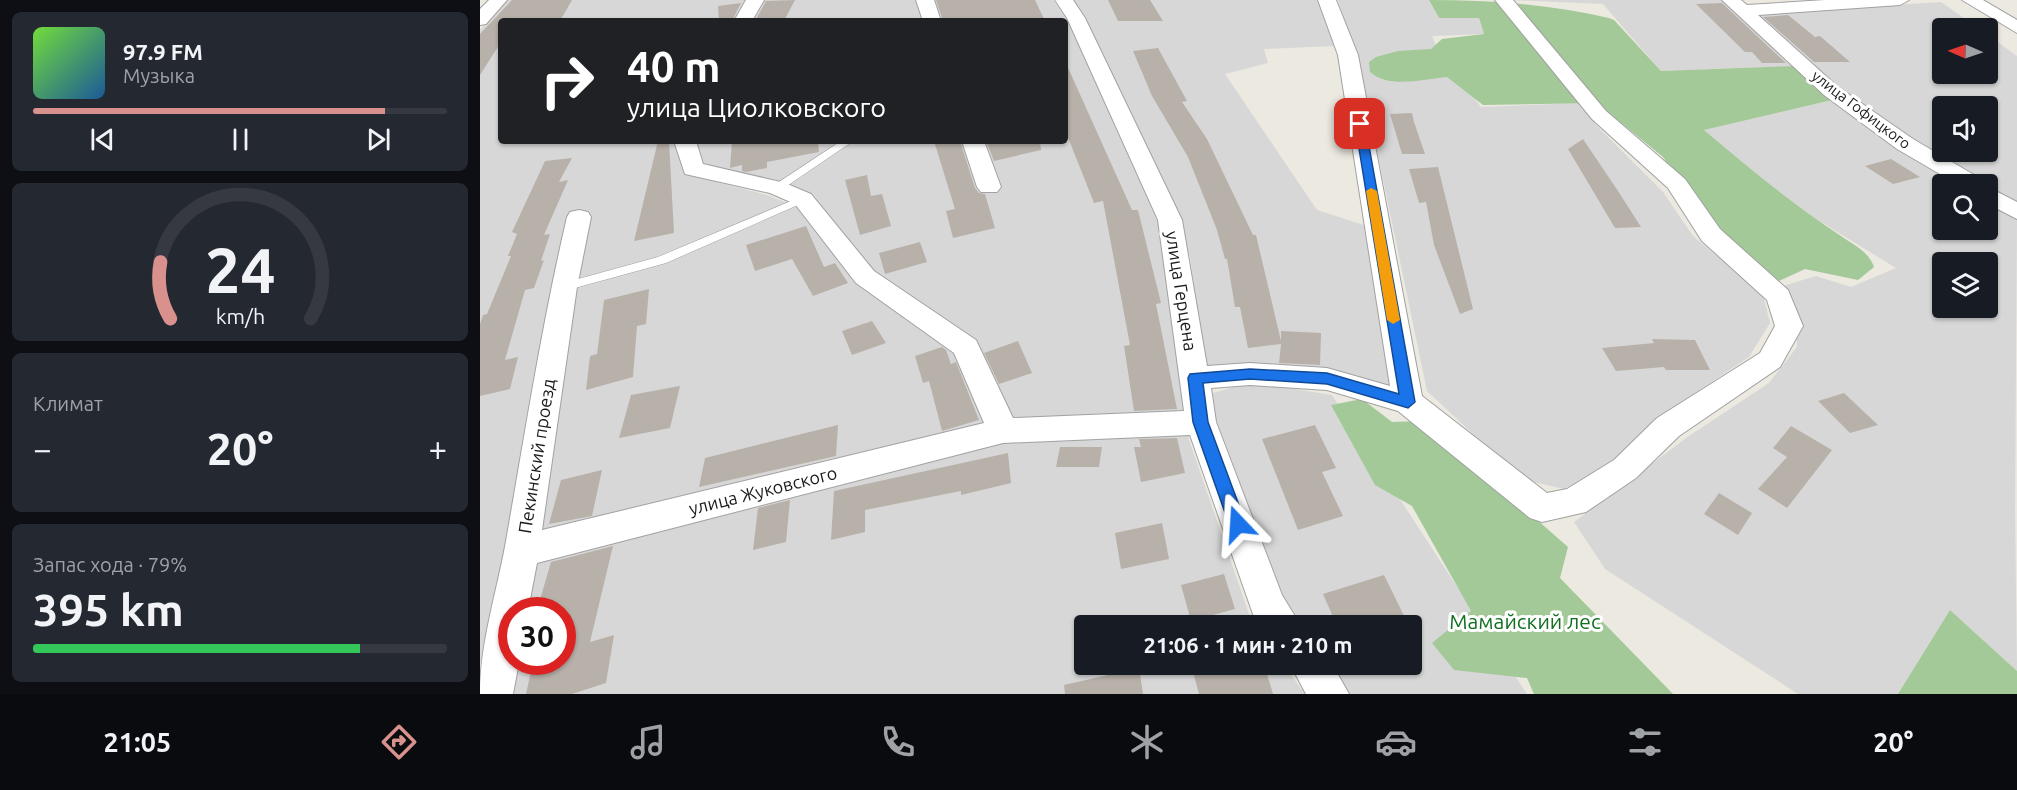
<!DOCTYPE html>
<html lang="ru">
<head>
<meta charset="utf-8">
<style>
	:root { --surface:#171b24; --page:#242831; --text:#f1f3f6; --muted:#9ea1a6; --line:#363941; --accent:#d8918d }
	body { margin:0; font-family:Ubuntu,sans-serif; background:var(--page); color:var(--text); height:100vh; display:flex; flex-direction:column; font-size:22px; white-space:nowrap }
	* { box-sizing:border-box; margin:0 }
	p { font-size:20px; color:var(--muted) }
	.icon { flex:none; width:33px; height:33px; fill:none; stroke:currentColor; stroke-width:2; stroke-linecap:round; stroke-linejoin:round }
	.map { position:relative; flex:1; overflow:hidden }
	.side { display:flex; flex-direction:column; gap:12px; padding:12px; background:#0d0f14; width:480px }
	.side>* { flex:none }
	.banner { position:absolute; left:18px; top:18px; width:570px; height:126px; border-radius:6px; box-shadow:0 2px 4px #0004; background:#202124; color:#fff; overflow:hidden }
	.needle { width:39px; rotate:272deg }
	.fabs { position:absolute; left:1452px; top:18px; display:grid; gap:12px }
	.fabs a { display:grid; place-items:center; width:66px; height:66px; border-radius:6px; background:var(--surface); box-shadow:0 2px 4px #0004; font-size:30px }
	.speed { position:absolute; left:18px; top:597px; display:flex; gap:12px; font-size:30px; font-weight:700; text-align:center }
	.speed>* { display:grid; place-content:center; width:78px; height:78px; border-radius:50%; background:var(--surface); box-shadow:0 2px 4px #0004; line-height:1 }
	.speed .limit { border:9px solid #d22; background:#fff; color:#111 }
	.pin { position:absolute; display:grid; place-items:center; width:51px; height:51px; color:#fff; margin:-26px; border-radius:12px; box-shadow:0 3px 9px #0006 }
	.me { position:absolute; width:66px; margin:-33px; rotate:340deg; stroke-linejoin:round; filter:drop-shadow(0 0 4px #0008) }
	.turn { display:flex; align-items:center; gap:21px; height:126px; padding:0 30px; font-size:27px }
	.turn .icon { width:78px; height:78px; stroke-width:2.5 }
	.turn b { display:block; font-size:42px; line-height:51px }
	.big { font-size:45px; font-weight:600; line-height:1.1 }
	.side .tile { flex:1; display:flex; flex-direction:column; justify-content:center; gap:9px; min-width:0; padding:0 21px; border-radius:9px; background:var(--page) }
	.side .dial { align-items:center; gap:0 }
	.dial svg { height:156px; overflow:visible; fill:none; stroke:var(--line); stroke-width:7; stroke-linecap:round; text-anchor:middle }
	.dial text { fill:var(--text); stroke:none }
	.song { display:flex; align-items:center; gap:18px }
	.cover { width:72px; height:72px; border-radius:9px; background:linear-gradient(135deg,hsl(100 70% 55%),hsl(210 70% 35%)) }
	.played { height:6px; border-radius:3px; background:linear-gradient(90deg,var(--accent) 85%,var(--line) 85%) }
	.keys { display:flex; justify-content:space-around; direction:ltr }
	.heat { display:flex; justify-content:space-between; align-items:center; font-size:33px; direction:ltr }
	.charge { height:9px; border-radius:4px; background:linear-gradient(90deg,#34c759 79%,var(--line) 0) }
	.trip { position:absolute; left:594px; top:615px; width:348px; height:60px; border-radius:6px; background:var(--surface); box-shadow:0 2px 4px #0004; font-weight:600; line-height:60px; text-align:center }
	.dock { display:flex; height:96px; justify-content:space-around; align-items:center; background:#090b0e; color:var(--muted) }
	.dock .icon { width:42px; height:42px }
	.dock .on { color:var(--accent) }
	.dock b { font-size:27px; color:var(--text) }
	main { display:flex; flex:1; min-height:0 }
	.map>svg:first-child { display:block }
	.residential { fill:#d8d7d7; fill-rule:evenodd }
	.forest { fill:#a2c997 }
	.building { fill:#b8b1aa }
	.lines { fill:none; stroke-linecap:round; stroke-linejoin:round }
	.lane-casing { stroke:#a1a1a1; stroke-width:1 }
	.street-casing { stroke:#a1a1a1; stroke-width:2 }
	.lane { fill:#fff; fill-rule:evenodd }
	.street { fill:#fff; fill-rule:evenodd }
	.route { fill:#1a73e8; stroke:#114b97; stroke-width:1.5 }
	.slow { fill:#f59e0b }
	.labels { text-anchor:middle; stroke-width:6; stroke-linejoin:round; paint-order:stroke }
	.far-street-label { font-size:15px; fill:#1a1a1a; stroke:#fff }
	.street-label { font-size:18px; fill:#1a1a1a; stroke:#fff }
	.near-park-label { font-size:21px; fill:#117020; stroke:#fff }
</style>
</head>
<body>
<main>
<section class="side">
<div class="tile">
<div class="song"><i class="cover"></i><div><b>97.9 FM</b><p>Музыка</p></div></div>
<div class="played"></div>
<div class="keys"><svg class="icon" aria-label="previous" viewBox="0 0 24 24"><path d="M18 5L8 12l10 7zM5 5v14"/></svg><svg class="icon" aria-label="pause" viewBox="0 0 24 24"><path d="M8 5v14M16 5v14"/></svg><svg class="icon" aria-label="next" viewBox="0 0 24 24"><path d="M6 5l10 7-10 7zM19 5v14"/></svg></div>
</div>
<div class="tile dial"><svg viewBox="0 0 100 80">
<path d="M14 69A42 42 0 1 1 86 69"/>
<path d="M14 69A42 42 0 0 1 9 40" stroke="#d8918d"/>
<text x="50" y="56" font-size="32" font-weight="700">24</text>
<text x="50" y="72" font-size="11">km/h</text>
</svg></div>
<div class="tile"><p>Климат</p>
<div class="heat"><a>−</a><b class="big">20°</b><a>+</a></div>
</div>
<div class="tile"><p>Запас хода · 79%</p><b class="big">395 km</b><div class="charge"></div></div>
</section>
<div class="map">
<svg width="1537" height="694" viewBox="0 0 1537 694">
	<rect width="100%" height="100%" fill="#ece9e0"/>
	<path class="residential" d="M26,0H265L253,21H21V141H193L206,174L287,195L318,207L477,352L508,425L54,539L95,280L109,211L91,215L24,560L0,665V30Z
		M283,0H573L587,20L678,223L705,416L533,422L495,342L393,271L333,194L297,181L223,165L216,141H585V21H272Z
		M590,0H840L856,46L784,49L788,63L745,74L837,210L890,227L915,386L838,372L726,370L710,256L664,148Z
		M858,0H949L959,18H999L1004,34L952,36L959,52L1001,107L1102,103L1117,126L1183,192L1213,236L1283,295L1290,323L1269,357L1191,409L1127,467L1084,489L1041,479L947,391L878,59Z
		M1030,0H1245L1314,66L1181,71L1123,4Z
		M1461,2L1498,28H1462V74H1508V35L1537,56V207L1508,188V184H1502L1422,137L1352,81L1275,14ZM1462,106H1508V152H1462Z
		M1352,100L1482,184H1462V230H1508V200L1537,219L1535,510L1537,671L1470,610L1418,694H1318L1125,569L1094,522L1209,436L1289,383L1317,347L1315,312L1303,286L1336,276L1371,287L1416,268L1310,203L1224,130ZM1462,262H1508V308H1462Z
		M771,382L852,395L1047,694H870L849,665L932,664V626L823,625L803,597L736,419L733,393Z
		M707,434L769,614L777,625L604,626V664L804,665L825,694H29L36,662H82V610H46L57,556L527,441Z"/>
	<path class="forest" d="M949,0C1009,0 1070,4 1129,18L1134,20L1181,71L1314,66L1352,100L1224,130C1269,168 1312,204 1361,236C1374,245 1389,252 1394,267L1378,280L1325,269L1299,281L1290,278L1240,238L1183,157L1117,103L1003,105L967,77C944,79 909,89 890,72L889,62L896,57L918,51L951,49L962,39L1004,34L999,18H959Z
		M882,399L912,422L944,421L1088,547L1080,578L1193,694H1054L1047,678L974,670L952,643L991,611L932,506L895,485L851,405Z
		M1470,610L1537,671V694H1418Z"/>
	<path class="building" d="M32,0H92L80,21H21V42L0,75V34Z
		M315,0L304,21H275L286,1Z
		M456,0H555L565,21H463Z
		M628,0H670L683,21H638Z
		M261,3L252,21H239L238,6Z
		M1242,3L1306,63H1282L1272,52H1265L1216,4Z
		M1308,15L1335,37L1340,36L1370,62H1334L1283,17Z
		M678,48L707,101L702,102L727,139L773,235H776L801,341V331L841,333L840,365L799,363L801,344L768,348L760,307H755L747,259H745L737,230L708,157L672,96L653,51Z
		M585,61L652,210H658L681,303L676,304L697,409L654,411L644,346L650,345L623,201L614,203L585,130Z
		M932,113L934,122L945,154H922L910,114Z
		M1103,139L1138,191L1161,227L1135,228L1088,149Z
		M178,141H189L194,233L154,241Z
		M252,141H338L339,152L287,162V168L266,172L262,171V165L250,168Z
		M454,141H480L495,188L499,193L505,194L515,228L473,238L466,211L475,209Z
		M506,141H560L561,150L514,161Z
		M92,158L79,182L88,180L64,235L70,234L61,261L64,260L54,288L45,290L25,360L38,357L30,389L0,396V324L3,315L7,314L31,256H28L37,234L32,232L65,161Z
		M1411,159L1440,177L1413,184L1385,166Z
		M958,167L993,309L980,314L954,245L946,202L939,203L929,169Z
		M387,175L391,196L402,194L411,226L380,235L365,180Z
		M326,226L344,267L355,263L368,283L333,296L312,259L275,271L266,245Z
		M440,242L447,262L405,274L399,253Z
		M169,289L166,324L157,326L153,377L106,390L110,356L117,354L124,300Z
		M392,321L406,343L372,355L362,331Z
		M1172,339L1215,340L1230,370H1186L1184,367L1136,371L1122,348L1174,343Z
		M538,341L552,373L519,384L504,353Z
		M462,347L466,350L471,364L476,362L499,420L462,431L449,381L443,383L435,356Z
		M200,386L190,428L139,438L151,395Z
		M1364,393L1398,425L1370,433L1338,401Z
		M358,425L356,456L219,487L225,458Z
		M835,425L856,468L842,472L863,516L818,530L782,439Z
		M1311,426L1352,450L1307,508L1278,489L1307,457L1293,448Z
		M697,438L705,473L661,482L654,447H661L659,439Z
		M580,447H622L619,467H576Z
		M528,453L531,483L481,495V491L385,510V532L351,540L354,491Z
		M122,470L112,516L69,524L81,480Z
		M1239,493L1272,513L1258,535L1224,514Z
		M310,500L306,542L273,550L278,508Z
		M682,523L689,559L641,569L635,533Z
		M133,546L110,642L134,635L126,683L92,694H46L53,662H82V610H57L71,562Z
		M744,574L755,609L711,621L701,585Z
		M904,575L929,626H857L843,594Z
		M724,664H784L793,694H719L712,668Z
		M659,668L663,694H585L584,685Z"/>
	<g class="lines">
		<g class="lane-casing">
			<path id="lane" d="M361,141H373L301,190H293V186Z
				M323,196L327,197V201L186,263L84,291L78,287L80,284L178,257Z"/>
		</g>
		<g class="street-casing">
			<path id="street" d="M9,0H27L6,24L0,25V9Z
				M266,0H284L272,21H254Z
				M436,0H454L461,21H443Z
				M575,0H593L605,18L702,220L727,366L770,363L847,368L910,386L858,55L838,0H856L878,55L942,396L1067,493L1087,489L1134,460L1177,418L1280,353L1295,326L1287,300L1222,241L1188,188L1112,119L1015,0H1033L1126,111L1205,179L1240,229L1308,290L1323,326L1300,367L1199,436L1156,478L1106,512L1062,522L1050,518L918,411L847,390L770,385L731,388L736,422L802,595L821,626H780L774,617L710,435L523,443L57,563L48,610H32V662H39L33,694H0C0,642 17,592 26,541C45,433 62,324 87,217L90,212L99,210L108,212L111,217L97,287L62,530L504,423L474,353L376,283L315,204L290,193L205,174L194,141H216L223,164L305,183L331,194L394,271L496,340L533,418L704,411L678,220L587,18Z
				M1242,0H1261L1267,5L1345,0H1429L1420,5L1278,15L1358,87L1433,139L1501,179L1504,184H1477L1417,149L1344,95Z
				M1482,0H1503L1537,20V33Z
				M482,141H504L521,187L517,192H501L497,187Z
				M1508,187L1537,202V219L1508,204Z
				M810,664H852L869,694H826Z"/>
		</g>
		<use href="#lane" class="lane"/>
		<use href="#street" class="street"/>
	</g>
	<path class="route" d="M880,121L885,124L935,402L928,408L847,384L770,379L723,383L728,422L766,524L763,529H752L749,524L713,422L708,378L710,374L770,369L847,373L919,394L875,124Z"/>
	<path class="slow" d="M891,188L897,191L920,320L913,324L907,320L886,191Z"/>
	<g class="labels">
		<g class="far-street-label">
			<text transform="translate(1381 110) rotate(37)" y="5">улица Гофицкого</text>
		</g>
		<g class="street-label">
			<text transform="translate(701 291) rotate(81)" y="6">улица Герцена</text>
			<text transform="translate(57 456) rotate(-81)" y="6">Пекинский проезд</text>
			<text transform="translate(283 491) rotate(-14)" y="6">улица Жуковского</text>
		</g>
		<g class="near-park-label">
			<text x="1045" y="629">Мамайский лес</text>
		</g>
	</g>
</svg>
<div class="fabs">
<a><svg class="needle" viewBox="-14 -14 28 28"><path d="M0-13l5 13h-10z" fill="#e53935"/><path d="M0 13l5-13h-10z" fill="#9ea1a6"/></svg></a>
<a><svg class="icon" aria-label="sound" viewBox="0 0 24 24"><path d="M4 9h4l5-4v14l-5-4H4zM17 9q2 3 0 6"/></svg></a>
<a><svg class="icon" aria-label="search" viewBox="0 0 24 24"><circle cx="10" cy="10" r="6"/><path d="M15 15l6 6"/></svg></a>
<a><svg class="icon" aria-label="layers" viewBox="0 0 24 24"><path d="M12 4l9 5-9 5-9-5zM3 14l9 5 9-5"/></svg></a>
</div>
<div class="speed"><div class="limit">30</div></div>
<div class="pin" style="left:880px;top:124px;background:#d93025"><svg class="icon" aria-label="arrive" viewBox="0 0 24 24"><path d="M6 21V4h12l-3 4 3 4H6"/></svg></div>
<svg class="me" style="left:758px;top:524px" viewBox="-20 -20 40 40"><path d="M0-17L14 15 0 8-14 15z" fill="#1a73e8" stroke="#fff" stroke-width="4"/></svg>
<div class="trip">21:06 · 1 мин · 210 m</div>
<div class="banner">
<div class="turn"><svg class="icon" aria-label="right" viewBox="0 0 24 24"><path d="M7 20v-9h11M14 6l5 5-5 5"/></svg><div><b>40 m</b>улица Циолковского</div></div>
</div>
</div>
</main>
<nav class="dock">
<b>21:05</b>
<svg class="icon on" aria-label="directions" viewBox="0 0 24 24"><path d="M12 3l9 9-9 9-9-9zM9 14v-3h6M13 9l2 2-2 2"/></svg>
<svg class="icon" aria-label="music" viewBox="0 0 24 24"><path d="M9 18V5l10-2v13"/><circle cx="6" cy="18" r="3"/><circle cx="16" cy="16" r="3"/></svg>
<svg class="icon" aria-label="phone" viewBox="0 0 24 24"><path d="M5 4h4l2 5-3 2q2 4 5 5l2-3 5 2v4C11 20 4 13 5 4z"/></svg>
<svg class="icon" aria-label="climate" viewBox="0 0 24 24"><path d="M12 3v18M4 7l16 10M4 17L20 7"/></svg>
<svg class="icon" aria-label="car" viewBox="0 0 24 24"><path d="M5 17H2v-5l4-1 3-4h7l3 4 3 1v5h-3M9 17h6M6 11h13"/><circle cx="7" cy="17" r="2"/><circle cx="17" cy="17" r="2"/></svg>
<svg class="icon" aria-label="filters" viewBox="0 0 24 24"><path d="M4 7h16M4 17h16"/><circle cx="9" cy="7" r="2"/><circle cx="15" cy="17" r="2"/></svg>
<b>20°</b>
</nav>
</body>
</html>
